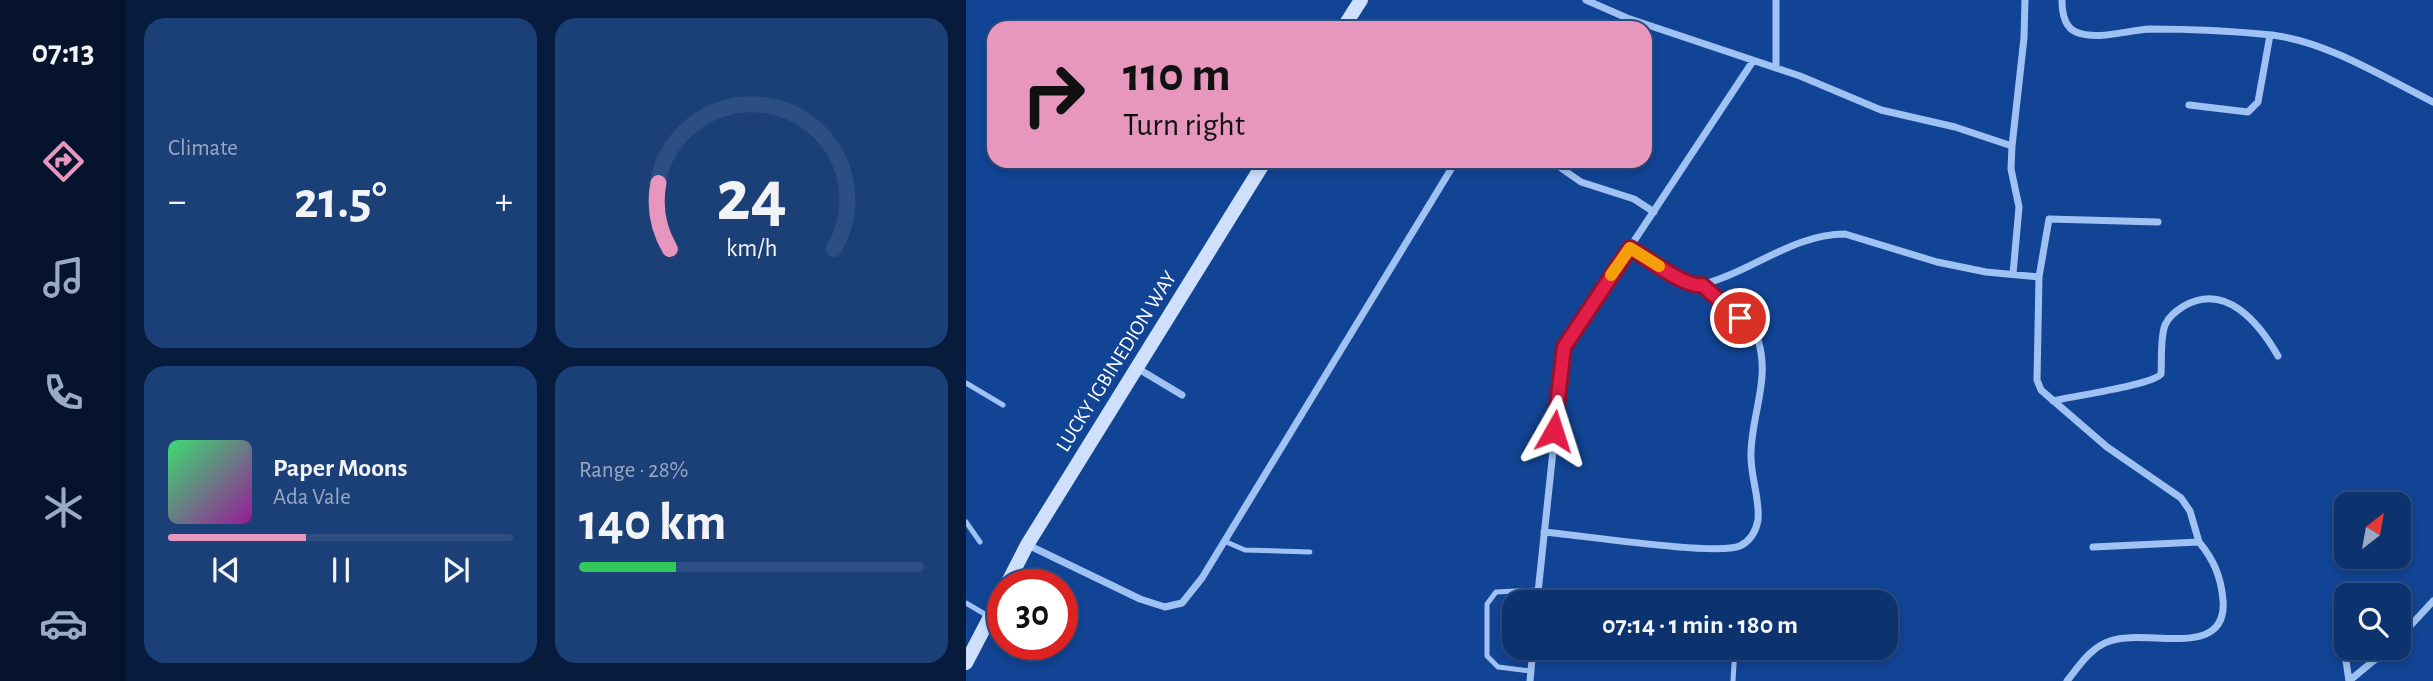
<!DOCTYPE html>
<html lang="en">
<head>
<meta charset="utf-8">
<style>
	:root { --surface:#0d336f; --page:#1b3f77; --text:#f1f3f6; --muted:#9aaac3; --line:#2d4e82; --accent:#e797bd }
	body { margin:0; font-family:"Alegreya Sans",sans-serif; background:var(--page); color:var(--text); height:100vh; display:flex; flex-direction:column; font-size:26px; white-space:nowrap }
	* { box-sizing:border-box; margin:0 }
	p { font-size:23px; color:var(--muted) }
	.icon { flex:none; width:38px; height:38px; fill:none; stroke:currentColor; stroke-width:2; stroke-linecap:round; stroke-linejoin:round }
	.map { position:relative; flex:1; overflow:hidden }
	.drawer { display:flex; flex-direction:column; gap:18px; padding:18px; background:#071c3d; width:840px }
	.drawer>* { flex:none }
	.guide { position:absolute; left:21px; top:21px; width:665px; height:147px; border-radius:21px; box-shadow:0 4px 10px #0003,0 0 0 2px var(--line); background:#e797bd; color:#111; overflow:hidden }
	.needle { width:46px; rotate:31deg }
	.controls { position:absolute; left:1368px; top:492px; display:grid; gap:14px }
	.controls a { display:grid; place-items:center; width:77px; height:77px; border-radius:14px; background:var(--surface); box-shadow:0 4px 10px #0003,0 0 0 2px var(--line); font-size:35px }
	.speed { position:absolute; left:21px; top:569px; display:flex; gap:14px; font-size:35px; font-weight:700; text-align:center }
	.speed>* { display:grid; place-content:center; width:91px; height:91px; border-radius:50%; background:var(--surface); box-shadow:0 4px 10px #0003,0 0 0 2px var(--line); line-height:1 }
	.speed .limit { border:10px solid #d22; background:#fff; color:#111 }
	.pin { position:absolute; display:grid; place-items:center; width:60px; height:60px; color:#fff; margin:-30px; border:4px solid #fff; border-radius:50%; box-shadow:0 2px 7px #0007 }
	.me { position:absolute; width:77px; margin:-38px; rotate:6deg; stroke-linejoin:round; filter:drop-shadow(0 0 5px #0008) }
	.turn { display:flex; align-items:center; gap:24px; height:147px; padding:0 21px; font-size:32px }
	.turn .icon { width:91px; height:91px; stroke-width:2.5 }
	.turn b { display:block; font-size:49px; line-height:60px }
	.big { font-size:52px; font-weight:700; line-height:1.1 }
	.drawer .card { flex:1; display:flex; flex-direction:column; justify-content:center; gap:10px; min-width:0; padding:0 24px; border-radius:21px; background:var(--page) }
	.drawer .dial { align-items:center; gap:0 }
	.dial svg { height:182px; overflow:visible; fill:none; stroke:var(--line); stroke-width:7; stroke-linecap:round; text-anchor:middle }
	.dial text { fill:var(--text); stroke:none }
	.song { display:flex; align-items:center; gap:21px }
	.cover { width:84px; height:84px; border-radius:10px; background:linear-gradient(135deg,hsl(140 70% 55%),hsl(300 70% 35%)) }
	.played { height:7px; border-radius:4px; background:linear-gradient(90deg,var(--accent) 40%,var(--line) 40%) }
	.keys { display:flex; justify-content:space-around; direction:ltr }
	.heat { display:flex; justify-content:space-between; align-items:center; font-size:38px; direction:ltr }
	.charge { height:10px; border-radius:5px; background:linear-gradient(90deg,#34c759 28%,var(--line) 0) }
	.drawer .tiles { flex:1; display:grid; gap:18px; grid-template-columns:repeat(2,1fr) }
	.trip { position:absolute; left:536px; top:590px; width:396px; height:70px; border-radius:21px; background:var(--surface); box-shadow:0 4px 10px #0003,0 0 0 2px var(--line); font-weight:700; line-height:70px; text-align:center }
	main { display:flex; flex:1; min-height:0 }
	.tabs { display:flex; flex-direction:column; width:126px; justify-content:space-around; align-items:center; background:#05142c; color:var(--muted) }
	.tabs .icon { width:49px; height:49px }
	.tabs .active { color:var(--accent) }
	.tabs b { font-size:32px; color:var(--text) }
	.map>svg:first-child { display:block }
	.lines { fill:none; stroke-linecap:round; stroke-linejoin:round }
	.lane { stroke:#9fc1f3; stroke-width:5 }
	.street { stroke:#9fc1f3; stroke-width:7 }
	.secondary { stroke:#cee0fd; stroke-width:14 }
	.route-casing { stroke:#92132f; stroke-width:18 }
	.route { stroke:#e11d48; stroke-width:12 }
	.slow { stroke:#f59e0b; stroke-width:12 }
	.labels { text-anchor:middle; stroke-width:7; stroke-linejoin:round; paint-order:stroke }
	.street-label { font-size:21px; fill:#fff; stroke:#114494 }
</style>
</head>
<body>
<main>
<nav class="tabs">
<b>07:13</b>
<svg class="icon active" aria-label="directions" viewBox="0 0 24 24"><path d="M12 3l9 9-9 9-9-9zM9 14v-3h6M13 9l2 2-2 2"/></svg>
<svg class="icon" aria-label="music" viewBox="0 0 24 24"><path d="M9 18V5l10-2v13"/><circle cx="6" cy="18" r="3"/><circle cx="16" cy="16" r="3"/></svg>
<svg class="icon" aria-label="phone" viewBox="0 0 24 24"><path d="M5 4h4l2 5-3 2q2 4 5 5l2-3 5 2v4C11 20 4 13 5 4z"/></svg>
<svg class="icon" aria-label="climate" viewBox="0 0 24 24"><path d="M12 3v18M4 7l16 10M4 17L20 7"/></svg>
<svg class="icon" aria-label="car" viewBox="0 0 24 24"><path d="M5 17H2v-5l4-1 3-4h7l3 4 3 1v5h-3M9 17h6M6 11h13"/><circle cx="7" cy="17" r="2"/><circle cx="17" cy="17" r="2"/></svg>
</nav>
<section class="drawer">
<div class="tiles">
<div class="card"><p>Climate</p>
<div class="heat"><a>−</a><b class="big">21.5°</b><a>+</a></div>
</div>
<div class="card dial"><svg viewBox="0 0 100 80">
<path d="M14 69A42 42 0 1 1 86 69"/>
<path d="M14 69A42 42 0 0 1 9 40" stroke="#e797bd"/>
<text x="50" y="56" font-size="32" font-weight="700">24</text>
<text x="50" y="72" font-size="11">km/h</text>
</svg></div>
<div class="card">
<div class="song"><i class="cover"></i><div><b>Paper Moons</b><p>Ada Vale</p></div></div>
<div class="played"></div>
<div class="keys"><svg class="icon" aria-label="previous" viewBox="0 0 24 24"><path d="M18 5L8 12l10 7zM5 5v14"/></svg><svg class="icon" aria-label="pause" viewBox="0 0 24 24"><path d="M8 5v14M16 5v14"/></svg><svg class="icon" aria-label="next" viewBox="0 0 24 24"><path d="M6 5l10 7-10 7zM19 5v14"/></svg></div>
</div>
<div class="card"><p>Range · 28%</p><b class="big">140 km</b><div class="charge"></div></div>
</div>
</section>
<div class="map">
<svg width="1467" height="681" viewBox="0 0 1467 681">
	<rect width="100%" height="100%" fill="#114494"/>
	<g class="lines">
		<path class="lane" d="M0,383L37,405
			M0,522L14,542
			M258,541L279,550L344,552
			M771,602L772,599
			M0,603L22,616
			M565,671L532,667L521,656V604L530,592L572,590
			M767,681L769,648"/>
		<path class="street" d="M620,0L661,18L834,76L915,110L989,127L1046,146
			M1096,0C1096,11 1098,27 1110,32C1132,41 1161,30 1184,29C1223,29 1267,31 1306,35C1362,42 1417,77 1467,102
			M810,68V0
			M1223,105L1282,112L1292,102L1304,35
			M585,161L615,182L668,199L688,212
			M1192,222L1083,219L1073,277L1071,380L1075,390L1141,447L1215,498L1224,511L1233,542
			M664,248L730,286C782,275 825,234 879,234L971,262L1020,272L1073,277
			M1047,274L1053,207L1045,169L1046,146L1058,38L1059,0
			M171,368L216,395
			M1087,401C1107,396 1187,385 1195,374C1196,359 1194,339 1199,325C1203,316 1210,311 1218,306C1260,282 1293,323 1312,356
			M578,532C613,535 750,556 774,546C784,541 790,531 792,520C794,499 785,478 785,457C784,418 805,380 792,340C786,318 753,300 736,285
			M62,545L174,599L199,607L216,603L236,578L490,161
			M1371,600L1383,681
			M571,602L598,347L787,61
			M1433,638L1467,601
			M564,681L567,648
			M1101,681C1113,666 1125,647 1144,641C1180,628 1262,661 1257,600C1255,577 1248,560 1233,542L1127,547
			M1383,681L1423,648"/>
		<path class="secondary" d="M377,28L395,0
			M41,584L61,545L299,161
			M0,663L37,592"/>
	</g>
	<g class="lines">
		<g class="route-casing">
			<path id="route" d="M588,431L598,347L664,248C680,257 719,288 736,285L774,318"/>
		</g>
		<use href="#route" class="route"/>
		<path class="slow" d="M645,275L664,248L693,266"/>
	</g>
	<g class="labels">
		<g class="street-label">
			<text transform="translate(150 361) rotate(-58)" y="7">LUCKY IGBINEDION WAY</text>
		</g>
	</g>
</svg>
<div class="controls">
<a><svg class="needle" viewBox="-14 -14 28 28"><path d="M0-13l5 13h-10z" fill="#e53935"/><path d="M0 13l5-13h-10z" fill="#9aaac3"/></svg></a>
<a><svg class="icon" aria-label="search" viewBox="0 0 24 24"><circle cx="10" cy="10" r="6"/><path d="M15 15l6 6"/></svg></a>
</div>
<div class="speed"><div class="limit">30</div></div>
<div class="pin" style="left:774px;top:318px;background:#d93025"><svg class="icon" aria-label="arrive" viewBox="0 0 24 24"><path d="M6 21V4h12l-3 4 3 4H6"/></svg></div>
<svg class="me" style="left:588px;top:431px" viewBox="-20 -20 40 40"><path d="M0-17L14 15 0 8-14 15z" fill="#e11d48" stroke="#fff" stroke-width="4"/></svg>
<div class="trip">07:14 · 1 min · 180 m</div>
<div class="guide">
<div class="turn"><svg class="icon" aria-label="right" viewBox="0 0 24 24"><path d="M7 20v-9h11M14 6l5 5-5 5"/></svg><div><b>110 m</b>Turn right</div></div>
</div>
</div>
</main>
</body>
</html>
